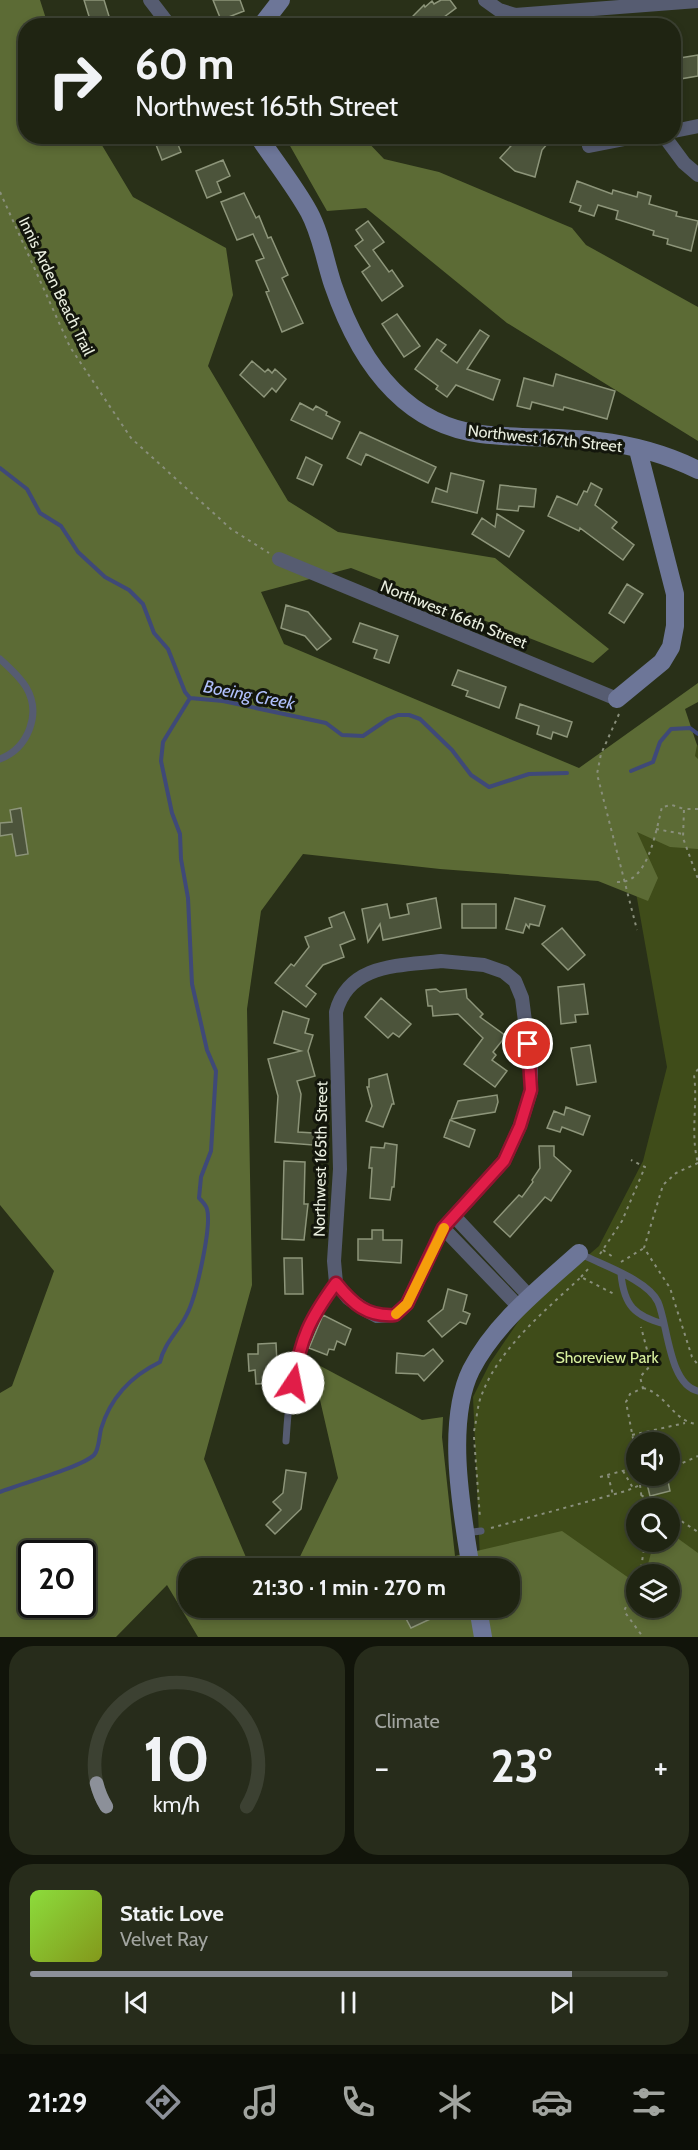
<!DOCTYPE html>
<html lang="en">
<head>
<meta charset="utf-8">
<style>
	:root { --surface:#1f2412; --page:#272c1b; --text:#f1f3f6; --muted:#a1a49f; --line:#3c4132; --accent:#8c9099 }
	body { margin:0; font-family:Cabin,sans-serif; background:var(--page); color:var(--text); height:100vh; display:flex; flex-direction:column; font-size:22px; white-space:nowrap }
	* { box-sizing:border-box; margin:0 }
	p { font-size:20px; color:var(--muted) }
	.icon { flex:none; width:33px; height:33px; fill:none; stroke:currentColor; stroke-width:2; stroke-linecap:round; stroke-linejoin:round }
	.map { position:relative; height:1637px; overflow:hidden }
	.sheet { display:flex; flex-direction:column; gap:9px; padding:9px; background:#11140a; flex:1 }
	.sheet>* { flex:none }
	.top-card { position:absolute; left:18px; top:18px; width:663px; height:126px; border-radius:24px; box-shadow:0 3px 9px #0003,0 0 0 2px var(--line); background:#1f2412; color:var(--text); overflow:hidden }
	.controls { position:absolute; left:626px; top:1432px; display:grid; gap:12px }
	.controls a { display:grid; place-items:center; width:54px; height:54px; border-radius:50%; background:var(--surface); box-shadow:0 3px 9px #0003,0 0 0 2px var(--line); font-size:30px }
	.speed { position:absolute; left:18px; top:1540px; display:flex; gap:12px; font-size:30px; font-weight:700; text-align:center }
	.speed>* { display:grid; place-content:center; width:78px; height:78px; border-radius:50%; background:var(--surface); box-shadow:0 3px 9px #0003,0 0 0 2px var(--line); line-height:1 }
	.speed .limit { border:3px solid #111; border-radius:9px; background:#fff; color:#111 }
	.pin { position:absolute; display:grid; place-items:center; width:51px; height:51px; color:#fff; margin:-26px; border:3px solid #fff; border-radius:50%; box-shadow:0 2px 6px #0007 }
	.me { position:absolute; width:66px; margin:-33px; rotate:11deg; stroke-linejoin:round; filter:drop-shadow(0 0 4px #0008) }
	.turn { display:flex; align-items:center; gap:21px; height:126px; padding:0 18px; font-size:27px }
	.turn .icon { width:78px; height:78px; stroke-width:2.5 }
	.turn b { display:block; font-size:42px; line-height:51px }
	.big { font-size:45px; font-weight:800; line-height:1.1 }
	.sheet .card { flex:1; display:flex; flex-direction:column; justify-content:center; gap:9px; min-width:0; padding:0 21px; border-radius:24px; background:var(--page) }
	.sheet .dial { align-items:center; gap:0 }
	.dial svg { height:156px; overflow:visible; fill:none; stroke:var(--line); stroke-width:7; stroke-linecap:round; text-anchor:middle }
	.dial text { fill:var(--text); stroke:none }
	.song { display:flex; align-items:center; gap:18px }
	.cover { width:72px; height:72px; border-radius:9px; background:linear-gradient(135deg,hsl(90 70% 55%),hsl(70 70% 35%)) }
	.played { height:6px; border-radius:3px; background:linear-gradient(90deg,var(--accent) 85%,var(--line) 85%) }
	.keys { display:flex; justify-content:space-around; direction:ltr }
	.heat { display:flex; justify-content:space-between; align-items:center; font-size:33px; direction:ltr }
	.sheet .tiles { flex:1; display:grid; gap:9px; grid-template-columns:1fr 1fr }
	.card:last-child { grid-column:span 2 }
	.trip { position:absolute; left:178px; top:1558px; width:342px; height:60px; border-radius:24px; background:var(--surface); box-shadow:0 3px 9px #0003,0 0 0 2px var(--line); font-weight:800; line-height:60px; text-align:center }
	.menu { display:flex; height:96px; justify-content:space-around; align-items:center; background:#0c0e07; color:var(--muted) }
	.menu .icon { width:42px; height:42px }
	.menu .current { color:var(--accent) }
	.menu b { font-size:27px; color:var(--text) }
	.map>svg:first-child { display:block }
	.green { fill:#3f4c19; fill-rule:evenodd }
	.forest { fill:#5c6b35; fill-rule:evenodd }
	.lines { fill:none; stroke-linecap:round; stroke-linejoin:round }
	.stream { stroke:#3f4978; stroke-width:4 }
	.building { fill:#4c543b; stroke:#8d957a; stroke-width:1.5 }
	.path { stroke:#898f7b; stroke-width:2; stroke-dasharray:3 4.5; stroke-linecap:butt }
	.lane { stroke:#565c71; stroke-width:7 }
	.street { stroke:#565c71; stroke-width:14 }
	.secondary { stroke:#6d7698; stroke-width:18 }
	.route-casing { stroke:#92132f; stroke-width:15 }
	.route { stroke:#e11d48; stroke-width:10 }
	.slow { stroke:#f59e0b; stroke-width:10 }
	.labels { text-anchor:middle; stroke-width:6; stroke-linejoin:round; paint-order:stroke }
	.street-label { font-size:16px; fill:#e9eedf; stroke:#13160c }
	.park-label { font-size:16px; fill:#d7ef9d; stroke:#13160c }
	.water-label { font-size:18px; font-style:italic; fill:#afbffb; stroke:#13160c }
</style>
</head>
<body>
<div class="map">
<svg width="698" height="1637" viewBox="0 0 698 1637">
	<rect width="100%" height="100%" fill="#293018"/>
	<path class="green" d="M698,745V1637L510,1608V1569L480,1559L473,1397L490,1363L528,1307L599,1246L643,1161L667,1067L614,769ZM636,1443H669V1476H636ZM636,1509H669V1542H636ZM636,1575H669V1608H636Z"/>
	<path class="forest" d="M0,0H40L48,25L26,26V136L97,137L133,197L226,248L233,295L208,366L288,501L338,532L495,558L609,649L593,663L351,568L261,592L284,644L579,768L698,683V702L685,709L697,745L695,756L698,759V849L670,847L637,832L658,878L648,901L598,881L440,869L303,854L261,911L247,1009L252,1285L204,1459L251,1569H189V1608H268L271,1614L274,1608H510V1569H294L338,1478L311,1361L422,1420L443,1417L442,1437L455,1556L562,1531L636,1583V1608H669V1575H645L654,1542H669V1532L698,1553V1637H198L167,1585L116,1637H0V1393L12,1386L54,1271L0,1205ZM32,1554H82V1605H32Z
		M285,137H363L384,159L439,172L572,228L586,245L698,307V441L507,323L366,208L327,211Z"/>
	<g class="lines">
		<path class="stream" d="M0,468L27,489L40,513L61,526L78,552L105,577L129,590L143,604L154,633L168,649L185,692L190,698L223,701L326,723L342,735L363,736L388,719L398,715H409L420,719L452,750L471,775L489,787L529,774L567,773
			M631,771L653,762L660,742L671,729L690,728L698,734
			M0,1492C20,1484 82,1467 94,1455C99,1450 99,1437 101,1429C110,1399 131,1376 160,1362C164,1343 179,1331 187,1314C196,1297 212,1226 207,1209C206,1205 202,1201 199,1198L201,1177L211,1151L216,1071L207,1050L192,984L188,898L181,859L180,834L172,813L161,761L163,742L190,698"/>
	</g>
	<path class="building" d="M84,0H104L112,26H92Z
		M213,0H240L244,11L221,20Z
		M441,0H450L456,8L432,26H415L410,19L424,5L425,7L432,1L434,4Z
		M698,55V76L674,80V59Z
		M520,136H554L542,150L535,177L515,171L500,158Z
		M153,137H175L181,152L162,160Z
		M223,160L230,176L217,182L221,192L207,198L196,171Z
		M577,181L612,194L613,190L637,197L638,192L651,196L649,204L677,212L676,216L698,221L691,251L667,244L668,239L653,235L654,231L616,219L618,211L598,205L594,216L579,211L581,206L570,202Z
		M244,193L256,218L259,216L268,238L271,237L288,275L282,278L303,323L282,332L266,292L269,291L256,261L264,258L253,234L237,240L221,202Z
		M368,221L384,242L373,250L389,272L392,270L403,286L382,301L362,272L370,266L355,246L363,240L356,230Z
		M397,314L420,346L404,357L382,324Z
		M480,330L489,336L467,369L500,380L493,400L456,385L447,397L436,389L438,386L415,369L437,339L446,345L441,351L457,363Z
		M252,361L265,372L268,369L272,373L275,369L286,379L276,392L272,388L264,397L240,375Z
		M556,374L615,391L607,419L564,407L563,410L532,402L530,409L517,406L524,378L553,386Z
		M300,403L313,410L316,406L327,412L326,415L340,422L332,439L291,420Z
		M360,432L436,467L428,483L366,454L361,465L347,458Z
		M306,457L322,465L313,485L297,478Z
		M451,473L484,481L477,513L432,502L436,488L447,492Z
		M591,483L602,489L595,505L617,522L612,528L634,545L623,560L580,528L579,531L548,516L557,496L577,505L584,491L587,492Z
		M500,485L536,489L534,507L519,506L518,511L497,509Z
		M497,514L524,531L509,557L472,534L482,518L495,527Z
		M627,584L643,594L624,623L609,613Z
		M286,605L308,612L331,639L317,650L305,636L281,628Z
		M360,623L398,636L389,663L374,658L377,650L353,642Z
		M458,670L506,687L499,708L466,696L468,691L452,685Z
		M520,704L572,722L567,737L553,732L551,739L537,734L539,726L516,718Z
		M21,808L28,854L16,856L12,834L0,836V823L12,822L10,810Z
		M436,898L441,928L383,940L380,924L368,942L362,909L387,904L390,918L409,914L407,904Z
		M515,898L545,906L539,926L530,924L529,928L526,924L523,933L506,929Z
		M462,904H496V928H462Z
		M344,912L355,939L340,945L344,957L323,965L306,986L316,994L306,1007L275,983L291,964L294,966L309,947L305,937L332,927L329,918Z
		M562,928L585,955L568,970L542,944Z
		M584,984L588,1014L575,1015L576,1022L561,1024L558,987Z
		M436,989L440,992L466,989L467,998L483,1014L480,1017L506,1036L493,1052L496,1055L492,1060L507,1071L495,1087L464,1064L483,1038L458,1014L433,1016L432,1006H428L426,990Z
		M381,998L411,1024L399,1037L393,1033L388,1038L365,1017Z
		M283,1011L309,1019L305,1033L313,1035L308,1051L315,1076L297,1081L301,1094L298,1132L314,1133L313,1145L275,1142L278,1096L268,1059L301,1051L274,1043Z
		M590,1045L596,1082L577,1085L571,1048Z
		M387,1074L394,1104H392L383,1127L366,1121L372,1106L367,1087H369V1079Z
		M497,1095L498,1102L495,1112L451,1119L458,1101Z
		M566,1107L590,1116L583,1135L562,1127L560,1132L547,1128L554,1111L564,1115Z
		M450,1120L475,1130L469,1147L444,1137Z
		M385,1143L397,1145L394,1187H392L390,1200L370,1198L372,1168H369L371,1147L384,1148Z
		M539,1146H554V1156L571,1171L551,1201L545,1197L510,1237L494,1222L519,1195L522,1197L533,1182L532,1180L540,1168Z
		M284,1161L305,1162L304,1204H308L304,1240L282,1239Z
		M372,1230H383V1240H402L401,1263L358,1260V1239H372Z
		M284,1258H302L303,1294H285Z
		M448,1289L467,1295L463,1311L470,1314L466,1324L460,1322L442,1337L428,1321L443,1309Z
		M323,1315L351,1329L345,1345L337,1341L334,1350L329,1349L327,1355L309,1348Z
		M276,1343L278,1383L256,1384L255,1370L249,1371L248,1354H258V1344Z
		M433,1349L443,1361L424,1381L418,1374L396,1373L397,1353L424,1356Z
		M286,1470L306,1473L301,1509L275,1534L266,1525L281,1510L273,1502L283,1493Z
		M661,1476H667L670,1491L650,1496L646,1480Z
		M408,1608H454L411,1628L402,1611Z"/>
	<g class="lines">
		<path class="path" d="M0,192L70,347L131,438L231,529L269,553
			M619,714L601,754L597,774L637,930
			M698,809H684L683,838L698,879
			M656,829L683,834
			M617,882C648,885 656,830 662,807L672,805L684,809
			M698,1069L694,1075C698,1104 690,1134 698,1163
			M698,1163L676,1173L663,1185L644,1248L670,1288L692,1357L698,1365
			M603,1250L613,1257
			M600,1254L622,1221L645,1167L631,1160
			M621,1262L644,1248
			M581,1277L589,1268
			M643,1388C666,1393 674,1423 698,1424
			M474,1431C477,1419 477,1405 482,1394C500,1347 545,1311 581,1277L616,1295
			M632,1435L685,1423
			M474,1437L480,1518
			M636,1454L626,1402L630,1394L643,1388L640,1377L651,1365L641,1327
			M669,1469L698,1456
			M623,1471L633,1488
			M608,1475L613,1495
			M600,1477L626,1470L636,1454
			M640,1485L643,1509
			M641,1495L663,1509
			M669,1513L698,1532
			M491,1528L626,1491L640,1485L645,1476
			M640,1575L645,1542
			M636,1587L624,1611L643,1637"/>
		<path class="lane" d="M0,659C9,667 20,677 26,687C42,714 28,748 0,759
			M581,1254C602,1265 648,1280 658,1302C668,1325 669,1385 698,1391
			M621,1274C624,1306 635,1316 664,1324
			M286,1441C288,1408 291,1374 300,1343C307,1321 322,1302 336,1283
			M465,1533L481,1531"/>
		<path class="street" d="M150,0L170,26
			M485,0L499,10L515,15L698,1
			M674,131L698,126
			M664,136L684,163L698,175
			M589,146L640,136
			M279,559L617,699
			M441,961L484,965L504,972L515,981L522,998L531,1068V1091L520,1126L504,1161L443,1228L407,1304L395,1315L377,1316L364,1309L348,1298L336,1283L334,1261L340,1169L336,1012C349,963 400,966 441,961Z
			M454,1216L530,1297
			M443,1228L519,1307"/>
		<path class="secondary" d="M261,26L281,0
			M258,136C274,160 296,188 309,212C321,234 325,261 333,285C357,355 400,424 481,434C520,439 559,436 598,441C632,445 668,455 698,470
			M617,699L662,662L671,647L675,626V594L638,450
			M471,1569C462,1512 445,1423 471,1370C495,1323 540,1288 579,1253
			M478,1608L483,1637"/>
	</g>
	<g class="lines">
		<g class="route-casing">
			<path id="route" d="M293,1383C301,1338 309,1320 336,1283C353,1304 367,1317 395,1315L407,1304L443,1228L504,1161L520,1126L531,1090L528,1044"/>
		</g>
		<use href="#route" class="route"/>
		<path class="slow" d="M396,1314L407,1304L444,1228"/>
	</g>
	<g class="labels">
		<g class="street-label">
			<text transform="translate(57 286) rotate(64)" y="6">Innis Arden Beach Trail</text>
			<text transform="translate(545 438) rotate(6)" y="6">Northwest 167th Street</text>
			<text transform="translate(454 614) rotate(22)" y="6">Northwest 166th Street</text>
			<text transform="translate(320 1159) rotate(-89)" y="6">Northwest 165th Street</text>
		</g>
		<g class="park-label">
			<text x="607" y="1363">Shoreview Park</text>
		</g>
		<g class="water-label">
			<text transform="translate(249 695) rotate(11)" y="6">Boeing Creek</text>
		</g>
	</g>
</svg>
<div class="controls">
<a><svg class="icon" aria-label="sound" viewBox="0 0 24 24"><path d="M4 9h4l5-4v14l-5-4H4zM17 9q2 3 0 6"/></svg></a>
<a><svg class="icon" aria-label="search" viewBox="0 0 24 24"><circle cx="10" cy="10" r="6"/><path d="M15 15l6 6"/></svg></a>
<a><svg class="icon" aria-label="layers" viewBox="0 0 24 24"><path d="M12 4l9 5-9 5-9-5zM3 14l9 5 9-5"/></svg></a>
</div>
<div class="speed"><div class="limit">20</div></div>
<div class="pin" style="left:528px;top:1044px;background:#d93025"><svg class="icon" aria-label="arrive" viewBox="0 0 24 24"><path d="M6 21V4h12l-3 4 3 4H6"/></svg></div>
<svg class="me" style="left:293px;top:1383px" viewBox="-20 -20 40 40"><circle r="19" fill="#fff"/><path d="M0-13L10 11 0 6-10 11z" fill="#e11d48"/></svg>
<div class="trip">21:30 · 1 min · 270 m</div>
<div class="top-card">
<div class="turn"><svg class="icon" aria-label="right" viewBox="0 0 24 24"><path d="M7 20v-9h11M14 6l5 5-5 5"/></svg><div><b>60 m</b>Northwest 165th Street</div></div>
</div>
</div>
<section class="sheet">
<div class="tiles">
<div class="card dial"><svg viewBox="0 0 100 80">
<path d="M14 69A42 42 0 1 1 86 69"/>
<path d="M14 69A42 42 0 0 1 9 57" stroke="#8c9099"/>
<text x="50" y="56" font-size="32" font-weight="700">10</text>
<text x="50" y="72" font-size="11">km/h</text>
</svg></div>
<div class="card"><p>Climate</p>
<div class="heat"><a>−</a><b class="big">23°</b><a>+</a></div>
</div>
<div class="card">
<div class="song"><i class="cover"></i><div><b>Static Love</b><p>Velvet Ray</p></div></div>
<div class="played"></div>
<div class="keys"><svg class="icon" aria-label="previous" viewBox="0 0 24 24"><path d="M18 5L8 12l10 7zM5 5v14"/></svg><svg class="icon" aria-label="pause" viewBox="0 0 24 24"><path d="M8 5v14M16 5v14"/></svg><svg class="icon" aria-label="next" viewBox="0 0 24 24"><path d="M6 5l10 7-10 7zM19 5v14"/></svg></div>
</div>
</div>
</section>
<nav class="menu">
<b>21:29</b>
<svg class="icon current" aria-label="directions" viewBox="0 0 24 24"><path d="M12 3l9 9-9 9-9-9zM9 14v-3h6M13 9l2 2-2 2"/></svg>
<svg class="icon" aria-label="music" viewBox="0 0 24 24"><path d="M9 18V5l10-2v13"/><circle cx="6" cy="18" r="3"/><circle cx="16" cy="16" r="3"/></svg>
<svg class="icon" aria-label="phone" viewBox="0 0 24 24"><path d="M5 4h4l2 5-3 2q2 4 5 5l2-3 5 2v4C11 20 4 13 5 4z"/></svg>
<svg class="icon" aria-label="climate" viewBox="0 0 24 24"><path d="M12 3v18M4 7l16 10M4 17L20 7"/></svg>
<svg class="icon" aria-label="car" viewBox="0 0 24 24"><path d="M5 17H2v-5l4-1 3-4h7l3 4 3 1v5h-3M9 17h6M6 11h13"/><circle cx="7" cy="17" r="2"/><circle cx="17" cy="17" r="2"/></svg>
<svg class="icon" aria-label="filters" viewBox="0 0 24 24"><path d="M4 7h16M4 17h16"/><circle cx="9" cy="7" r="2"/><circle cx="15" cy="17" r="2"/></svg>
</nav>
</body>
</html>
